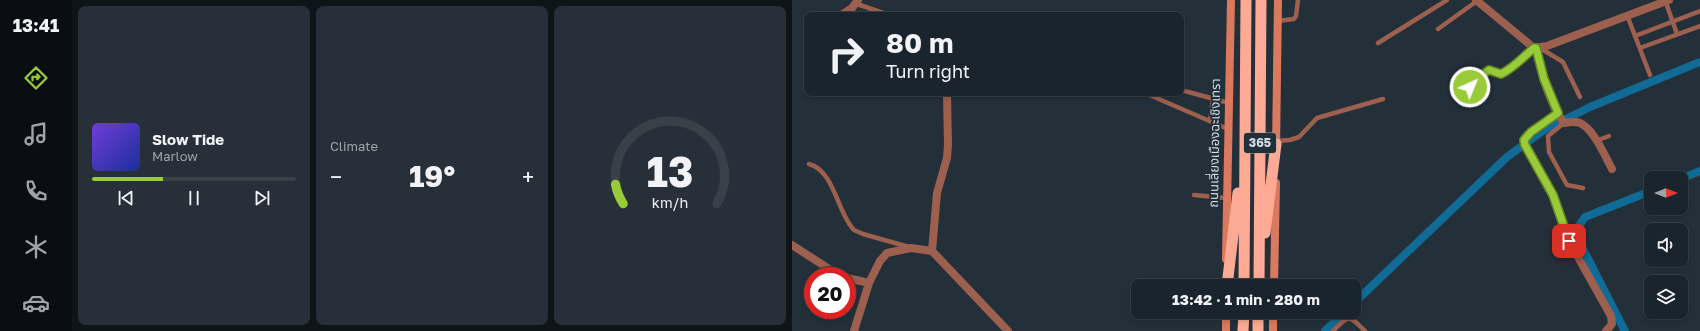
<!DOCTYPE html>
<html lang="en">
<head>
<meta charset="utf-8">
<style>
	:root { --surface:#1a242c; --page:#273038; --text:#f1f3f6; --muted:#9fa4a9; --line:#384148; --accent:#98cb37 }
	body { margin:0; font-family:"Golos Text","Noto Sans Thai",sans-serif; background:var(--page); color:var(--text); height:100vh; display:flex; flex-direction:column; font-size:15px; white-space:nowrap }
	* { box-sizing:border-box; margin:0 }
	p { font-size:13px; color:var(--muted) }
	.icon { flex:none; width:22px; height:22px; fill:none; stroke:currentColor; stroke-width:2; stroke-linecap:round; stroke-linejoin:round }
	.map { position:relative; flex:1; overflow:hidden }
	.side { display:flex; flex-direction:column; gap:6px; padding:6px; background:#0e1418; width:720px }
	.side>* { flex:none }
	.banner { position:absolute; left:12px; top:12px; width:380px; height:84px; border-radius:8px; box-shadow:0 2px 6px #0003,0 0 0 1px var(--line); background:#1a242c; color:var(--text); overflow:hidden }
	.needle { width:26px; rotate:90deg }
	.tools { position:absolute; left:852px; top:171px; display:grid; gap:8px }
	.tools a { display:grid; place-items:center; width:44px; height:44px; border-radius:8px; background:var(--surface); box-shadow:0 2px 6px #0003,0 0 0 1px var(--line); font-size:20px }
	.speed { position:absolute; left:12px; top:267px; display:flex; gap:8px; font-size:20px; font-weight:700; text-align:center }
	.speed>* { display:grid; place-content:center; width:52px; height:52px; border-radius:50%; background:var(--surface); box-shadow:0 2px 6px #0003,0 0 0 1px var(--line); line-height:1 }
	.speed .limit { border:6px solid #d22; background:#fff; color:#111 }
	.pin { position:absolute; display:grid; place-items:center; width:34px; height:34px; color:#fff; margin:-17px; border-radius:8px; box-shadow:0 2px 6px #0006 }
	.me { position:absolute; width:44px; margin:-22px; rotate:44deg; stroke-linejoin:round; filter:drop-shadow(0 0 3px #0008) }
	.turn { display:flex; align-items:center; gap:14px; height:84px; padding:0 16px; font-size:18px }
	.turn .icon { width:52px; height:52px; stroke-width:2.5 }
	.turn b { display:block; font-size:28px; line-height:34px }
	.big { font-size:30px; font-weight:700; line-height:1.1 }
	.side .widget { flex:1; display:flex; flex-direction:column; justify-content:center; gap:6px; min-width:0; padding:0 14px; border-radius:8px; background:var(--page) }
	.side .dial { align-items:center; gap:0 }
	.dial svg { height:104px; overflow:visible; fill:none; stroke:var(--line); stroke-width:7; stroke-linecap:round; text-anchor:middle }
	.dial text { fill:var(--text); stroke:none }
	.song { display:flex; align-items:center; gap:12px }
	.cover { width:48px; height:48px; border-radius:6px; background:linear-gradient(135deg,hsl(260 70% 55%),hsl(230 70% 35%)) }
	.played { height:4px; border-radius:2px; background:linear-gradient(90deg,var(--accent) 35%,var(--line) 35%) }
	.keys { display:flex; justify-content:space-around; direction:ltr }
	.heat { display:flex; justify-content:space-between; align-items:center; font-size:22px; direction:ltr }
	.side .tiles { flex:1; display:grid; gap:6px; grid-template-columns:repeat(3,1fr) }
	.trip { position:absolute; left:339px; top:279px; width:230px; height:40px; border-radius:8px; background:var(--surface); box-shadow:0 2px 6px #0003,0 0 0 1px var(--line); font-weight:700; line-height:40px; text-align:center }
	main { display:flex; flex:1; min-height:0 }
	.tab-bar { display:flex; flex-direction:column; width:72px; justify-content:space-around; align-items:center; background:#0a0e12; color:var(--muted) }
	.tab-bar .icon { width:28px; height:28px }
	.tab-bar .active { color:var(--accent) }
	.tab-bar b { font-size:18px; color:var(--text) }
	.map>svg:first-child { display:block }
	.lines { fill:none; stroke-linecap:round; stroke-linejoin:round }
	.canal { stroke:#106c96; stroke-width:8 }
	.service { stroke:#9d5f4e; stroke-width:4.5 }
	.minor { stroke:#9d5f4e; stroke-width:8 }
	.secondary { stroke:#db795e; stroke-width:8 }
	.trunk { stroke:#fcaa94; stroke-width:11 }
	.route-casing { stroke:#638424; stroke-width:10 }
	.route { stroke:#98cb37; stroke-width:7 }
	.labels { text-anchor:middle; stroke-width:4; stroke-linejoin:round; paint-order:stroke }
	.shield { fill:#23303a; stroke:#9ea8af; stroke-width:1 }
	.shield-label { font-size:12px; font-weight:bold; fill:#d3dbe1 }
	.street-label { font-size:13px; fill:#d3dbe1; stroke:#23303a }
</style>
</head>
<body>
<main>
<nav class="tab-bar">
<b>13:41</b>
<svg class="icon active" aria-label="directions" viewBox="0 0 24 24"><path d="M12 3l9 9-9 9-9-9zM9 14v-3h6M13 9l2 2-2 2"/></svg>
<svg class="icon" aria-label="music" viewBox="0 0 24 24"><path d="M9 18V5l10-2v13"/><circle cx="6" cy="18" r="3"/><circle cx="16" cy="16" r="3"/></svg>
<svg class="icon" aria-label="phone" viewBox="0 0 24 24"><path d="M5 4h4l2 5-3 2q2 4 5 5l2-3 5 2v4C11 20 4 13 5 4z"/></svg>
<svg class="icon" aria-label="climate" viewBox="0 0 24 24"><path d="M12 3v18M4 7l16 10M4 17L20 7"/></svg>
<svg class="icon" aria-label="car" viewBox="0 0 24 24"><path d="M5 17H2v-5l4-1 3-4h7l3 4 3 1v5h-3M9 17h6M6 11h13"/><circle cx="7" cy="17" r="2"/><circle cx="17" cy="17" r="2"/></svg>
</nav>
<section class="side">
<div class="tiles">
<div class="widget">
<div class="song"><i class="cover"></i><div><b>Slow Tide</b><p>Marlow</p></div></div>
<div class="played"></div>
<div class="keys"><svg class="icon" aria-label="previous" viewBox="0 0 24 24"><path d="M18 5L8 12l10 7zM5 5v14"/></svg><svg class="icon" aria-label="pause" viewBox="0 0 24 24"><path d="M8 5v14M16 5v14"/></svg><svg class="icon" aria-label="next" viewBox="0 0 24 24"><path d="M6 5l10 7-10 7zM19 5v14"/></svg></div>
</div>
<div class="widget"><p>Climate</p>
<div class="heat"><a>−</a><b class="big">19°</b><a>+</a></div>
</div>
<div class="widget dial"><svg viewBox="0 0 100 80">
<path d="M14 69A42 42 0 1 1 86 69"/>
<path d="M14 69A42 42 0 0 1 8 54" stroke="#98cb37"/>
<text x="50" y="56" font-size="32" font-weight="700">13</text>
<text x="50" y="72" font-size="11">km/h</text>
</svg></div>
</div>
</section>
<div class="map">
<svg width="908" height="331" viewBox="0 0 908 331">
	<rect width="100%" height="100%" fill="#23303a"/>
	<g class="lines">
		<path class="canal" d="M889,179L908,171
			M562,303L715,157L752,130L798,107L908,62
			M533,331L553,312
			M833,331L786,239V227L793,217L859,191"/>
		<path class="service" d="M873,0L885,34
			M65,4L97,15
			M835,15L858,75
			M485,21L502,19L504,16L506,0
			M646,29L685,1
			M843,36L908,11
			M586,43L655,0
			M748,48L771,62L788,97
			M848,48L908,26
			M389,90L437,103
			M353,93L436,129
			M683,94L678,87L677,84L697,70L709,74C722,68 731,57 742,48
			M418,121L423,84
			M772,123L756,136L757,152L775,185L791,188
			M484,141L498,140L507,137L525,118L591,99
			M804,141L817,136
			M17,164C43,171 45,213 62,230L71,234L117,247
			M402,195L434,198
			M541,331C558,313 557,316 573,331"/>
		<path class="minor" d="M684,0L742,48L755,46L877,0
			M49,15L60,8L66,0
			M744,48C749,73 757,103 772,123C777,122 783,121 788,123C801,128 813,156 820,169
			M766,113L739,132L732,140L733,145L761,195L777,241L819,316L820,324L814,331
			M0,245L48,276
			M140,251L145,193L155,158L156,145L155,93
			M55,278L77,283
			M62,331L77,283L88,261L95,253L119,248L140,251L216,331"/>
		<path class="secondary" d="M484,149L486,0
			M434,259L439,0
			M482,286L484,183
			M434,331V312
			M481,331V312"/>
		<path class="trunk" d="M473,233L484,144
			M435,286L446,193
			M452,286L454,0
			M467,286L469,0
			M451,331L452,312
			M466,331V312"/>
	</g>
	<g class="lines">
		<g class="route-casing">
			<path id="route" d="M678,87L677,84L697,70L709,74C722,68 731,57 742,48H744L752,79L766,113L739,132L732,140L733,145L761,195L777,241"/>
		</g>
		<use href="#route" class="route"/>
	</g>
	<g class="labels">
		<rect class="shield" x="452" y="133" width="32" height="20" rx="3"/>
		<g class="shield-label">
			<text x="468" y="147">365</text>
		</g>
		<g class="street-label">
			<text transform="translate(422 143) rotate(-89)" y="5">ถนนเลี่ยงเมืองฉะเชิงเทรา</text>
		</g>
	</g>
</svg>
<div class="tools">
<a><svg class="needle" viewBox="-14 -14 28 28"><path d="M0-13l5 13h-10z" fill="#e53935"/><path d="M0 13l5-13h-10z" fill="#9fa4a9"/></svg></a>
<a><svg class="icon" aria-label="sound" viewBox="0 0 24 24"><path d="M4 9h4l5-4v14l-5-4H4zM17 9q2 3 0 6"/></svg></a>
<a><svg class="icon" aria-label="layers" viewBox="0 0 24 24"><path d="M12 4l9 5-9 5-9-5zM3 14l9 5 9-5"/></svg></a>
</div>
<div class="speed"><div class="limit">20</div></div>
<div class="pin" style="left:777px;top:241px;background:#d93025"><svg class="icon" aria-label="arrive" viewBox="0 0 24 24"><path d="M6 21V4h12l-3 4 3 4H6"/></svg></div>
<svg class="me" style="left:678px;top:87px" viewBox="-20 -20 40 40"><circle r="17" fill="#98cb37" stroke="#fff" stroke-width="3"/><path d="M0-11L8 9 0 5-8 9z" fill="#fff"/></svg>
<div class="trip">13:42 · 1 min · 280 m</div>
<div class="banner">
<div class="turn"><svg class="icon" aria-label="right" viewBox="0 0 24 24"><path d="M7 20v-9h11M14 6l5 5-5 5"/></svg><div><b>80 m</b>Turn right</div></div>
</div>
</div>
</main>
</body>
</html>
